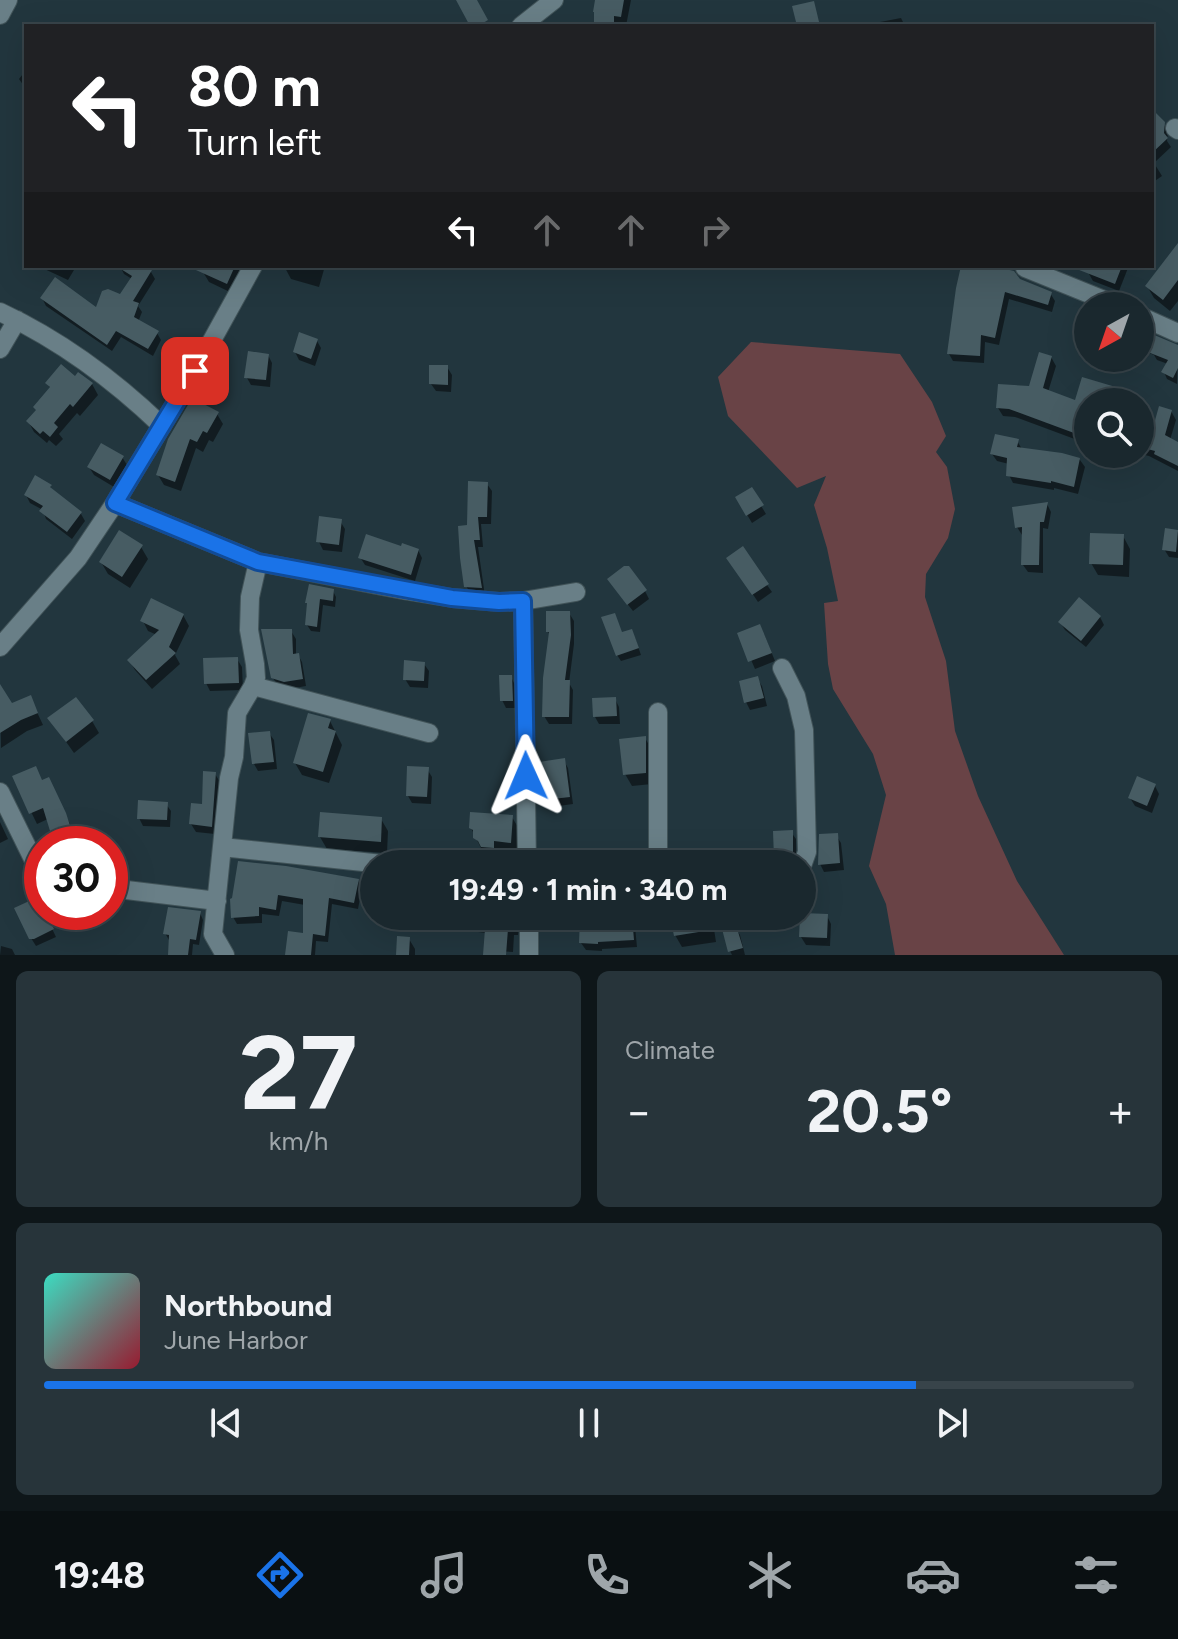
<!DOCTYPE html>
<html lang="en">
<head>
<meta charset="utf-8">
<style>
	:root { --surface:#1a282e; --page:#27343a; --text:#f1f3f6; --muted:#9fa6aa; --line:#38444a; --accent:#1a73e8 }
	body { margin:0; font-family:Figtree,sans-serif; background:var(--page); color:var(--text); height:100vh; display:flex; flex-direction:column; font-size:30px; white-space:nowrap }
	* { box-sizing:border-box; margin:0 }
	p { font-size:26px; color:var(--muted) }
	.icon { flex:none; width:44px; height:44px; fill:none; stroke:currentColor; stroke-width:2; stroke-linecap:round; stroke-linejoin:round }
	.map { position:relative; height:955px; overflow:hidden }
	.sheet { display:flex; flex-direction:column; gap:16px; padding:16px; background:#0e1619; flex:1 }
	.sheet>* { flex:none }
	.guide { position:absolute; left:24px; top:24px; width:1130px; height:244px; border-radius:0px; box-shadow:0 8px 32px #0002,0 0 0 2px var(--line); background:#202124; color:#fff; overflow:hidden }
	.needle { width:52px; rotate:220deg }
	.tools { position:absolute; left:1074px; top:292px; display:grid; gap:16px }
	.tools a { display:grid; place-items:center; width:80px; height:80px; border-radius:50%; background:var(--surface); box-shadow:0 8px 32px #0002,0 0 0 2px var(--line); font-size:40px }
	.speed { position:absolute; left:24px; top:826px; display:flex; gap:16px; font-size:40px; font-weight:700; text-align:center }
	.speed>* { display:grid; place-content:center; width:104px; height:104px; border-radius:50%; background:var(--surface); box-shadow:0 8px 32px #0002,0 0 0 2px var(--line); line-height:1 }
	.speed .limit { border:12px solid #d22; background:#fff; color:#111 }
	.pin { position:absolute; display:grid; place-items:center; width:68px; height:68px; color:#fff; margin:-34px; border-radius:16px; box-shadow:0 4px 12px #0006 }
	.me { position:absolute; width:88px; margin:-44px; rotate:359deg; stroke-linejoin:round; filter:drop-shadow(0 0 6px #0008) }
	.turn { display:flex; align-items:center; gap:28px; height:168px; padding:0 32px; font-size:36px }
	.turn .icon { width:104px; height:104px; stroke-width:2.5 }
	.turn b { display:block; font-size:56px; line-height:68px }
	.lanes { display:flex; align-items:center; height:76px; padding:0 32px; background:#0003; justify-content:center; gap:40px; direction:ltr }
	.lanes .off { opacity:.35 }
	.big { font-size:60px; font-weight:700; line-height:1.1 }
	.sheet .widget { flex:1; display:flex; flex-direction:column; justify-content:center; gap:12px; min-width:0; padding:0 28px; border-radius:12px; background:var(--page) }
	.sheet .dial { align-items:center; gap:0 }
	.dial b { font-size:104px; line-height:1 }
	.song { display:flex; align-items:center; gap:24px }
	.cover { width:96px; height:96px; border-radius:12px; background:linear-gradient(135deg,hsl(170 70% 55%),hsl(350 70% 35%)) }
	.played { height:8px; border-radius:4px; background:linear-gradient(90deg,var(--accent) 80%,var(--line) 80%) }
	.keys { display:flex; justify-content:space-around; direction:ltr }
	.heat { display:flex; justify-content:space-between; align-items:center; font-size:44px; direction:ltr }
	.sheet .tiles { flex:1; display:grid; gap:16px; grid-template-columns:1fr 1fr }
	.widget:last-child { grid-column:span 2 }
	.trip { position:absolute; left:360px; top:850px; width:456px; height:80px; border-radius:40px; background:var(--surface); box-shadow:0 8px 32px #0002,0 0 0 2px var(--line); font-weight:700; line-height:80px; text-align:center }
	.tabs { display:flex; height:128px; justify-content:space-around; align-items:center; background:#0a1012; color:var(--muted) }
	.tabs .icon { width:56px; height:56px }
	.tabs .on { color:var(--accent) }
	.tabs b { font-size:36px; color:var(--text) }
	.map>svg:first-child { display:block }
	.green { fill:#694346 }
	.shadow { fill:#0007 }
	.building { fill:#475c63 }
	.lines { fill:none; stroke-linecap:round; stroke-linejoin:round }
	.minor-casing { stroke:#415358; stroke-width:20 }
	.minor { stroke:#697f87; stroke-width:18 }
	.route-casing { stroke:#114b97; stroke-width:20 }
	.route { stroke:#1a73e8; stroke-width:14 }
</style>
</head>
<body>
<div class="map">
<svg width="1178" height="955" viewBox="0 0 1178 955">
	<rect width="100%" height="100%" fill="#22363e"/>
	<path class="green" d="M751,342L900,354L932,402L946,436L936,452L947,467L955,509L948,538L926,574L925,597L946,661L955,731L978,796L1017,881L1064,955H895L886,904L869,866L886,795L873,754L833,689L828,664L824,603L838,601L827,548L814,505L826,476L797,488L728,416L718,377Z"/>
	<path class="shadow" d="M597,0H631L626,26L618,24V26H596Z
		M901,18L905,26H880V22Z
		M26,70V89L19,79Z
		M1152,114L1163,123L1168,132L1167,141L1171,147L1154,163L1162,176L1152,183Z
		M1178,246V301L1170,311L1154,298L1147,286Z
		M38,266H72L74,270L68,280Z
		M120,266H142L151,272L155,279L138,306L142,312L138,322L157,333L161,340L153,356L121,337L112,351L46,306L42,298L96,310L121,297L132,279L124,274Z
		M206,266H244L232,293L209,282L203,272Z
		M284,266H325L319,287L291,279Z
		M963,266H980L1050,293L1055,301L1052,312L1009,299L999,345L985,342L984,363L953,361L949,354Z
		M1091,266H1127L1128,268L1119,291L1093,281L1089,274Z
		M1140,331L1178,347L1177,384L1167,379L1164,372L1168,364L1157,360L1154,355L1140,349Z
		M317,341L321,348L315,366L299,360L295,352Z
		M268,355L272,363L270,387L251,385L247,378Z
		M1051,357L1056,366L1048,392L1076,403L1118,389L1123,398L1121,402H1088V444L1015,417L1003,416L998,408L1031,388Z
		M447,367L452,375L451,392L436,391L431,384Z
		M78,374L92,384L98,395L80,416L77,413L59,434L63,439L56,446L49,440L47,443L34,432L28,421L37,411L51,389L47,383L75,378Z
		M1171,411L1176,420L1170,440L1178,444V471L1149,456L1140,454V422L1155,426Z
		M217,414L223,424L213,442L209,440L203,452L196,448L181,491L164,485L158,475L170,440Z
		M1017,441L1022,449L1061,455L1080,460L1085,467L1078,494L1054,488V490L1013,483L1009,475V464L997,461L992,454Z
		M122,457L127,465L114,487L94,475L89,467Z
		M487,484L492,491L491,524H481L483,547H478L485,596L471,594L466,586L469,527Z
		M50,487L54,493L81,514L85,521L72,539L46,519L43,510L30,503L26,495Z
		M751,489L766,514L752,523L737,498Z
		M1047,504L1051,512L1048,529L1043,528V573L1028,572L1023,565L1024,535H1022L1017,527Z
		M340,521L345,529L342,552L323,550L319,542Z
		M1166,530L1178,532V558L1169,557L1164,549Z
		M1123,536L1130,549L1129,577L1098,575L1091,563Z
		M141,547L148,559L130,588L108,574L101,562Z
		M402,548L418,550L422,558L415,581L365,565L360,557Z
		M734,566L767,585L772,592L758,602Z
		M614,587L645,591L649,599L633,611Z
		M333,591L336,597L335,607L323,605L320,632L311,631L307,625L309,605Z
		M569,613L574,621V644L569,683L573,690L572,724H549L544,716L551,636L548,632Z
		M183,615L189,626L175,655L180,664L152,689L135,670L129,660L157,635L148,631L143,621Z
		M1100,617L1104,625L1086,647L1065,630L1060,622Z
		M291,631L296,639V655H298L302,662L306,686L289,689L278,686L273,678Z
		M622,634L635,638L641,655L621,661L617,655Z
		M740,634H764L775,661L755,669Z
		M237,659L242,667L243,690L210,691L206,683Z
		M424,664L429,671L428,688L410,687L405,679Z
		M511,677L515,685L516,708H506L502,700Z
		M757,679L762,686L767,706L750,710L746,702Z
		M0,687L11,705L30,697L43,725L27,731L1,748Z
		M615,699L619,707L620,724H599L595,717Z
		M50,719L92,721L99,733L74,753Z
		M330,721L342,745L329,783L302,775L295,763Z
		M269,733L274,740L277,769L258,771L254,764Z
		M645,738L652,750V784L632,786L625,774Z
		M564,761L568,768L573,804L551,807L546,800Z
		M427,769L432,777L431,804L412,803L408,796Z
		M215,774L220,782L215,834L196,832L191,824L204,807Z
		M14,777L42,782L54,791L71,826L77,844H58L48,819L37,824Z
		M1155,786L1159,794L1152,813L1135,806L1130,798Z
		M166,804L171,811L170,827L143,826L139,818Z
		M512,817L519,829L518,854L500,853V859H491L487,852L482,850L471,828Z
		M381,819L388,831L387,853L327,849L320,837Z
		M0,822L8,839L0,843Z
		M791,832L796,839V864H780L776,857Z
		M836,835L841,843L844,870L824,872L820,864Z
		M112,843L117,851L123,876L110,879V844H107Z
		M606,855L636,858L639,864H605Z
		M358,881L362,888L358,909L332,904L328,942L316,941L315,955H287L305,935V905L282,901L279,916L262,914V923L237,924L233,917L232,900Z
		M42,908V912H44L56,937L36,946L31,938Z
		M200,913L203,920L199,945L193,944L192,955H170L169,940L165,933Z
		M472,916H520L518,935H514L513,952L493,951L487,933L478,932L472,921Z
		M608,916H634L637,947L602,949V951L586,950L581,943L608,920Z
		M672,916H712L716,942L682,947L675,935Z
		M827,916L831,924L830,946L806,945L801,937Z
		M735,928L740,935L745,955H732L730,951Z
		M409,939L415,949V955H398Z
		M1,946L12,949L15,955H0Z"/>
	<path class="building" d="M456,0H477L488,20L478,26H470Z
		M595,0H624L621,17L614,16V26H594V12H593Z
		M814,1L820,26H797L792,6Z
		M1152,109L1165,122L1164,133L1168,138L1152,153Z
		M1178,243V280L1163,300L1145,286Z
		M116,266H145L152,270L133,301L139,303L134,317L159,331L148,349L116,331L107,345L40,298L55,277L96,307L102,291L108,289L120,294L132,276Z
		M187,266H235L227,284Z
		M961,266H992L1014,271L1020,279L1052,292L1048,305L1005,292L995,338L981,335L980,356L947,354L956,288Z
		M1069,266H1122L1115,284Z
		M1140,329L1178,345V368L1173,378L1161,372L1168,360L1140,349Z
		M299,332L318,339L311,359L293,352Z
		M248,351L269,354L266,380L244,378Z
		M1039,352L1052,356L1043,388L1075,400L1082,377L1119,388L1115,402H1088V432L1076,428L1074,433L1009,409L996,408L998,384L1029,386Z
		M61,364L75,376L78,372L93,383L73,407L70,404L54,423L58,427L50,437L43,431L40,434L26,421L36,410L33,407L50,387L45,383Z
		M429,365H448V385L429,384Z
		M192,398L219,412L207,433L203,431L197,442L190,439L175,482L156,475L168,439Z
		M1159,406L1172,410L1165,435L1178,442V466L1154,454L1155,451L1140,447V420L1154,424Z
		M995,434L1019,439L1017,447L1062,453L1080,458L1074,487L1051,481V483L1006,476L1007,458L990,454Z
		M101,443L124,456L110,480L87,467Z
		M35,475L52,485L50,487L82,512L67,532L39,511L43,506L24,495Z
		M468,481L488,482L487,517H478L480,540H474L482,588L464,587L460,558L458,526L467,525Z
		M752,487L764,505L746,516L735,497Z
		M1048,502L1044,522H1040L1039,565H1021L1022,527L1015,528L1012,507Z
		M319,516L342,519L339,545L316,542Z
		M1165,528L1178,530L1176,552L1162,550Z
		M119,530L143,545L122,577L99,562Z
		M1090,533L1124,534L1123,565L1089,564Z
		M366,534L401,546L402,543L419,549L411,575L358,558Z
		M743,546L769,584L752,595L726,558Z
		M624,566H629L647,590L627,605L607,579Z
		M309,584L334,589L333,601L320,599L317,627L305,625L307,603H305Z
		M1079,597L1101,616L1081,641L1058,622Z
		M151,598L184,614L169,647L176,653L146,680L127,660L159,630L140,621Z
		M546,611H570L571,635L565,680H570L569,717H542L543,678L549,632H546Z
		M615,613L622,632L632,629L639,648L616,656L601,617Z
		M760,624L772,653L748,662L737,633Z
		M261,629H292L293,654L299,653L303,679L284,682L271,678Z
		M238,657L239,683L204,684L203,658Z
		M404,660L425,662L424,681L403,680Z
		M499,675H512L513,701H500Z
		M758,676L764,698L744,703L739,681Z
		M0,684L12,703L31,695L38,713L21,720L0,733Z
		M76,697L94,720L66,742L47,718Z
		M616,697L617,716L593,717L592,698Z
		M308,713L331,719L328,728L336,731L323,772L293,763Z
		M270,731L274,762L252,764L248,733Z
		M646,736V773L623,775L619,739Z
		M565,758L570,797L544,800L539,762Z
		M36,766L42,780L49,777L66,813L76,844H54L43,808L29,814L12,776Z
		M407,766L429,767L427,797L406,796Z
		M203,771L216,772L212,827L189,824L191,803L202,804Z
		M1137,776L1156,784L1147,806L1128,798Z
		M138,800L168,802L167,820L137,819Z
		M320,812L382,817L381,842L318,837Z
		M470,812L513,815L511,843L494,841V848L481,847L478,841L473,838V830L469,828Z
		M793,830V857L774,858L773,831Z
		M838,833L840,863L818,865L819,834Z
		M238,861L286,866L359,879L354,903L329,898L325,936L313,934L311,955H285L288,931L303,933V899L278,895L276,910L259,907V916L231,918L230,899L232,898Z
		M38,897L42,905V912H45L54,929L34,939H29L14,908Z
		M168,907L201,911L196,940L190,939L188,955H168L169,935L163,934Z
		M802,913L828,914L827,938L799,937L800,916H802Z
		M486,916H509L506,955H483Z
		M606,916H632L634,940L598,942V944L579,943L580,917L606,918Z
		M670,916H708L711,930L674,936Z
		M736,925L743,948L728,952L722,929Z
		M397,936L410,937L409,955H396Z"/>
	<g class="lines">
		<g class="minor-casing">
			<path id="minor" d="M0,15L8,0
				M521,26L554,0
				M1175,128L1178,130
				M1025,268L1119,306
				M0,312C60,340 114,380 162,426
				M1140,316L1178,333
				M0,349L17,320
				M115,503L258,562L403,590L452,598L499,602L523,601L576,592
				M523,601L527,864
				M0,647L78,558L115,503L195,371L253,266
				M782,668L796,696L804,730L807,852L802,866
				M253,686L429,733
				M0,792L36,865L42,871
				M222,847L382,864
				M658,864V712
				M110,888L217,901
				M529,916V955
				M225,955L213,934L229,778L234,757L237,713L253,686L256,678L255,664L249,630L250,597L258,562"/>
		</g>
		<use href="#minor" class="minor"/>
	</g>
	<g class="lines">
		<g class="route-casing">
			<path id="route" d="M195,371L115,503L258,562L452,598L499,602L523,601L526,776"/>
		</g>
		<use href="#route" class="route"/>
	</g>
</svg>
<div class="tools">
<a><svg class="needle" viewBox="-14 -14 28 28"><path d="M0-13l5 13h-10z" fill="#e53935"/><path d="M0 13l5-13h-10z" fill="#9fa6aa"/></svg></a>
<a><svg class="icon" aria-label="search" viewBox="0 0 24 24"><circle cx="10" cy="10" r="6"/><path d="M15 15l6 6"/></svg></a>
</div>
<div class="speed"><div class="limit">30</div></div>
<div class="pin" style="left:195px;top:371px;background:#d93025"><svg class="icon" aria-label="arrive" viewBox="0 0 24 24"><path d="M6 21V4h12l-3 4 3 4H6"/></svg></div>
<svg class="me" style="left:526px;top:776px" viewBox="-20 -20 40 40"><path d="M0-17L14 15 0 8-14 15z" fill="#1a73e8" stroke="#fff" stroke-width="4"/></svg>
<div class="trip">19:49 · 1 min · 340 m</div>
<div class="guide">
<div class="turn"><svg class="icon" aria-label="left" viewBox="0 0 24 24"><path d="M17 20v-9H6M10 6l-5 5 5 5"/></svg><div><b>80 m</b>Turn left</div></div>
<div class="lanes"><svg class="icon" aria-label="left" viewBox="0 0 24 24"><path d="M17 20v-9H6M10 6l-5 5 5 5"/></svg><svg class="icon off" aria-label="ahead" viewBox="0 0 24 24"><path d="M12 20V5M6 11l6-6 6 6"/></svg><svg class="icon off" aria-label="ahead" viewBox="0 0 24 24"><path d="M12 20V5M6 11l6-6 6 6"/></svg><svg class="icon off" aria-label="right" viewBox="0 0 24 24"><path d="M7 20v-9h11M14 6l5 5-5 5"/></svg></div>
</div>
</div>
<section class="sheet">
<div class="tiles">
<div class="widget dial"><b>27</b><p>km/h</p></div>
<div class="widget"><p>Climate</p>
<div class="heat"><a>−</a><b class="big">20.5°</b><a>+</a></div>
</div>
<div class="widget">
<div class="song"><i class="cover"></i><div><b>Northbound</b><p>June Harbor</p></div></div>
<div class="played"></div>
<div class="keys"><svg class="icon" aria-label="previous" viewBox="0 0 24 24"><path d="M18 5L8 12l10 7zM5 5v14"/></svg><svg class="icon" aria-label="pause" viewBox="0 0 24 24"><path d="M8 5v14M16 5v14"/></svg><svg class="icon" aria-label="next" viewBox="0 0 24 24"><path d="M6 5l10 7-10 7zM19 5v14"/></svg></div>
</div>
</div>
</section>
<nav class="tabs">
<b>19:48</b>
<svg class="icon on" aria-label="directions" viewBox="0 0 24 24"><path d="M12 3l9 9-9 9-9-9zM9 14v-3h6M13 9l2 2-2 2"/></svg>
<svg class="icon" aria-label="music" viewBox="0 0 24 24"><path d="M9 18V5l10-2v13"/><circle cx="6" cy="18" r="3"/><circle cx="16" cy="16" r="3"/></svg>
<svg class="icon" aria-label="phone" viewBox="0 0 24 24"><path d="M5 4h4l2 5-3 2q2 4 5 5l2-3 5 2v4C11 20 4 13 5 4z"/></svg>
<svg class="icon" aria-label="climate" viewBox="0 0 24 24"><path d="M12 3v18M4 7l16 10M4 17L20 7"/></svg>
<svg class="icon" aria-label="car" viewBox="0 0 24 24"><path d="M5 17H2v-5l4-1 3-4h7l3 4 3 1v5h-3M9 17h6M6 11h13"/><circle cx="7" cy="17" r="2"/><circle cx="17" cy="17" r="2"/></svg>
<svg class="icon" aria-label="filters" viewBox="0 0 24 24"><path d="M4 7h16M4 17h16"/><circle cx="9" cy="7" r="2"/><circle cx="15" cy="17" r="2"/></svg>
</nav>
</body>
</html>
